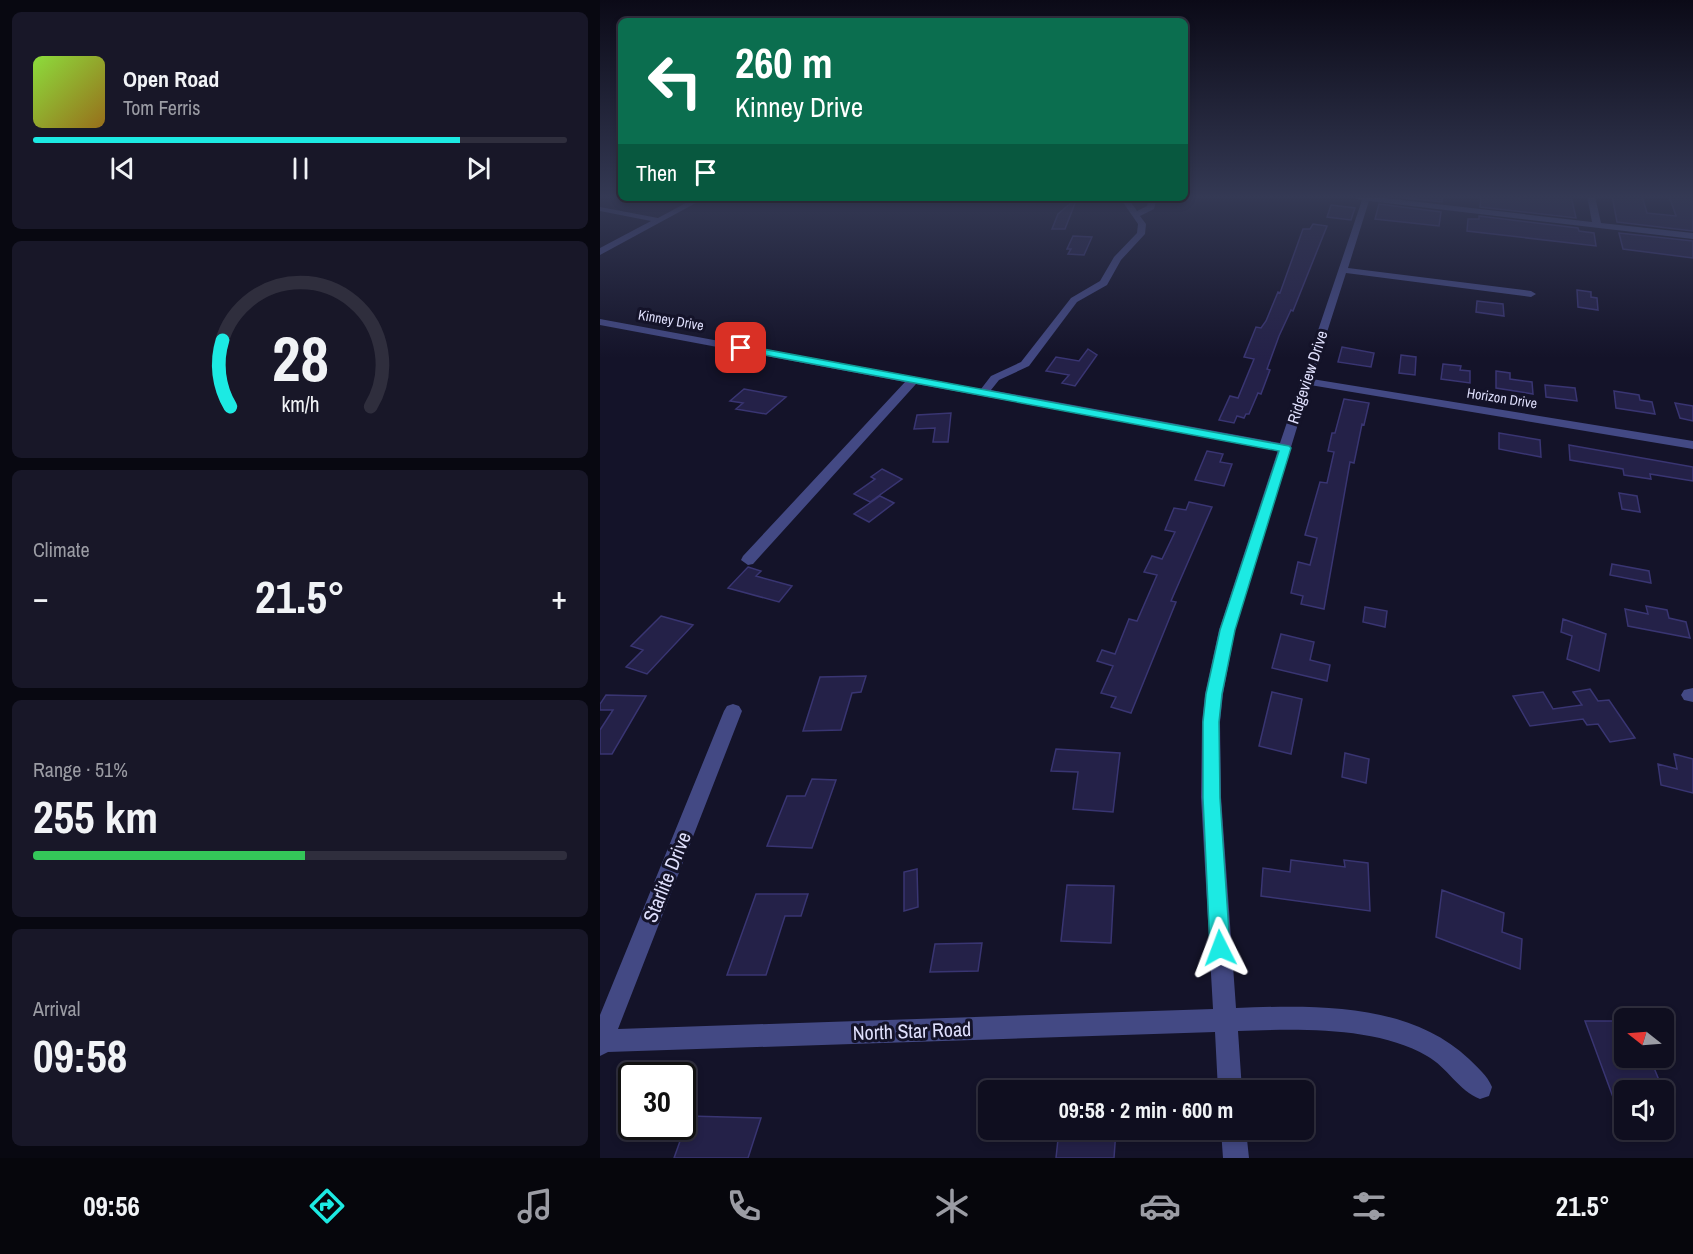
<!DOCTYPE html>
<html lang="en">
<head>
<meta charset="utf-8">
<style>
	:root { --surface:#0f0e1f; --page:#181728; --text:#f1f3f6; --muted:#9b9ca4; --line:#2f2e3d; --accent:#1ceae3 }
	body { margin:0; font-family:"Archivo Narrow",sans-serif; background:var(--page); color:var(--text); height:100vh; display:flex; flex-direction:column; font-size:22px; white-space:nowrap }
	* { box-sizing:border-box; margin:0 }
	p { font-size:20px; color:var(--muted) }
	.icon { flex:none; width:33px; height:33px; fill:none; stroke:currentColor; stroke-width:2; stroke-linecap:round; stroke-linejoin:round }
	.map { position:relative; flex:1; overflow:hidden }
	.details { display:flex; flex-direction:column; gap:12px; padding:12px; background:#080811; width:600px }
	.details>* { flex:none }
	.hud { position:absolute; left:18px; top:18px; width:570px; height:183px; border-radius:9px; box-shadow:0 3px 9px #0003,0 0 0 2px var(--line); background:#0b6e4f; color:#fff; overflow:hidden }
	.needle { width:39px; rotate:287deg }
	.fabs { position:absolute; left:1014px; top:1008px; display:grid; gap:12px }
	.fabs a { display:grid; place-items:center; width:60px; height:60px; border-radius:9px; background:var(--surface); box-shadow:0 3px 9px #0003,0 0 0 2px var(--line); font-size:30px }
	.speed { position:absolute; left:18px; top:1062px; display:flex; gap:12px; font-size:30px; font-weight:700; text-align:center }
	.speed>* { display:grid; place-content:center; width:78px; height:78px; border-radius:50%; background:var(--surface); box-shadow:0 3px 9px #0003,0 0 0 2px var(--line); line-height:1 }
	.speed .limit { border:3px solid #111; border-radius:9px; background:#fff; color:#111 }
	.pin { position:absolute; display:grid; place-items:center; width:51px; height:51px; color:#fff; margin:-26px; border-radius:12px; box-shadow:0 3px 9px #0006 }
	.me { position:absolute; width:66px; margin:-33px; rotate:357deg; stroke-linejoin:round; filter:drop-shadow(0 0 4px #0008) }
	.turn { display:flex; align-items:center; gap:21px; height:126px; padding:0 18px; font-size:27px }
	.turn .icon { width:78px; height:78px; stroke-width:2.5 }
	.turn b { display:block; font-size:42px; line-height:51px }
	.then { display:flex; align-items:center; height:57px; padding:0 18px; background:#0003; gap:12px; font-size:22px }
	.big { font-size:45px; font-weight:800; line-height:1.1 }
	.details .widget { flex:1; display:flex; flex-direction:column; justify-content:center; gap:9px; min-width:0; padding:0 21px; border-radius:9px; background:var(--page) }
	.details .dial { align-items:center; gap:0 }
	.dial svg { height:156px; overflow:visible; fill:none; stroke:var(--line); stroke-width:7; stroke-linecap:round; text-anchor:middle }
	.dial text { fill:var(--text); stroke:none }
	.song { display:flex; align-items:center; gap:18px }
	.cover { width:72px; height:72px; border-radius:9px; background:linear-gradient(135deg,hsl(90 70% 55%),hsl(40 70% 35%)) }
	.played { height:6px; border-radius:3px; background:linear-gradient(90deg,var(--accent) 80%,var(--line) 80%) }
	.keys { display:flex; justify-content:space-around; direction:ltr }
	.heat { display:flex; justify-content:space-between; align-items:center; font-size:33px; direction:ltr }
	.charge { height:9px; border-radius:4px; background:linear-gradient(90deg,#34c759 51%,var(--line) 0) }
	.trip { position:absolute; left:378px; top:1080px; width:336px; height:60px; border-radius:9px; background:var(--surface); box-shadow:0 3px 9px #0003,0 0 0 2px var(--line); font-weight:800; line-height:60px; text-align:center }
	.tab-bar { display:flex; height:96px; justify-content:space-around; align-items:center; background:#06060c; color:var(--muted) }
	.tab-bar .icon { width:42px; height:42px }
	.tab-bar .selected { color:var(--accent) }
	.tab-bar b { font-size:27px; color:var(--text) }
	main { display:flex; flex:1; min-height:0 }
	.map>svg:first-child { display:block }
	.building { fill:#242148; stroke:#393572; stroke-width:1.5 }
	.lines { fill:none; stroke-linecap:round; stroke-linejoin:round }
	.minor { fill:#434984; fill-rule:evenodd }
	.route { fill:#1ceae3; stroke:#129894; stroke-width:1.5 }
	.labels { text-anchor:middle; stroke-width:6; stroke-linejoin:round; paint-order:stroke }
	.far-street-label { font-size:14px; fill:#dfdffc; stroke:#141329 }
	.street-label { font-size:16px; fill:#dfdffc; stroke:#141329 }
	.near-street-label { font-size:20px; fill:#dfdffc; stroke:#141329 }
</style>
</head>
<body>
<main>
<section class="details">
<div class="widget">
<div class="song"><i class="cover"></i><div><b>Open Road</b><p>Tom Ferris</p></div></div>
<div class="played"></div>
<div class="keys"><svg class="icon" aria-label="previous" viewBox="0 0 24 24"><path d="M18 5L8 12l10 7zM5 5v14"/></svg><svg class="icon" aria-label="pause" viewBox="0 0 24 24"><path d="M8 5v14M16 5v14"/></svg><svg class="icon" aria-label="next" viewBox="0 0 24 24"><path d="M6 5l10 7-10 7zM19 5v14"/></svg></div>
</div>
<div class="widget dial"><svg viewBox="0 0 100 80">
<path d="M14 69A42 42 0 1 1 86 69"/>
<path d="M14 69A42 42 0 0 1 10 35" stroke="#1ceae3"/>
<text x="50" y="56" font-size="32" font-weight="700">28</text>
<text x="50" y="72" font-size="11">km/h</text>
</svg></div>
<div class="widget"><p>Climate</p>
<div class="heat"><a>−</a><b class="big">21.5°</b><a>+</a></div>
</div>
<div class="widget"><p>Range · 51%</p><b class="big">255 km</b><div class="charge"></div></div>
<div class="widget"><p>Arrival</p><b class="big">09:58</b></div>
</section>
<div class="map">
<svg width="1093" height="1158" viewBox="0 0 1093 1158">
	<rect width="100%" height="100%" fill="#141329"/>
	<path class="building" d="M784,196H843L842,202Z
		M881,196L921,198L922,196H971L976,218L880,207Z
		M1012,196H1042L1047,213L1076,216L1069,196H1093V231L1017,222Z
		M477,198L465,229H452L458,214Z
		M779,204L841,212L839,226L775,219Z
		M731,205L755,208L751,220L727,217Z
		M879,216L978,228L979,231L994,233L996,246L867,231L868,219H879Z
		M713,224L727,226L693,311L691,310L679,336L667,369L670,370L661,394L658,393L649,414H646L644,418L637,416L634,423L619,420L630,396L638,398L654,359L644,357L656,327L661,328L666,321L678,292L680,293L703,229H710Z
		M1019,233L1093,241V258L1023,249Z
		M473,236L492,237L484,255L468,254L471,249H467Z
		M977,290L991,292V297L997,298L998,310L978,307Z
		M877,301L903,304L904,316L876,312Z
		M742,347L774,353L771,367L738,362Z
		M488,349L497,355L475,386L462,383L469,375L446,371L456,357L479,361Z
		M801,355L816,357L815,375L799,373Z
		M843,364L861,366L860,370L870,371V383L841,379Z
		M896,371L910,373V379L932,382L933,394L896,388Z
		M945,385L975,388L977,401L946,397Z
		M144,389L186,397L166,414L136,409L143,403L130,401Z
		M1014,391L1039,395L1040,400L1052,402L1055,414L1016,408Z
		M744,399L769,403L764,425L762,424L754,463L750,462L724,609L701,604L703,596L691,593L698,562L710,565L717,538L705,535L720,482L727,483L734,452L728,451L732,433H735Z
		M1075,403L1093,406V421L1080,418Z
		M351,413L348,442H333L335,428L314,429L317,415Z
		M899,433L940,440L941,457L899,449Z
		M969,445L1093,467V481L1050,474L1051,479L1024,475L1023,469L970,460Z
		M607,451L623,454L620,462L632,464L624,486L595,480Z
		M282,469L302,479L270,502L254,494L275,479L271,477Z
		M1019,493L1037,496L1040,512L1022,509Z
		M280,496L294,503L269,522L254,514Z
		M589,502L612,507L571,601L576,602L531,713L511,707L516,697L501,693L513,666L497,661L502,650L515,654L529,619L537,621L557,575L544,572L552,556L562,559L575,532L565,530L574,508L586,510Z
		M1012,564L1049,571L1051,583L1010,575Z
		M148,567L161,571L156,576L192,586L179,602L128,588Z
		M1046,606L1067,610L1069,618L1086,622L1090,638L1028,626L1025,609L1048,614Z
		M765,607L787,611L785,627L763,622Z
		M61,616L93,625L47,674L26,667L43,650L31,646Z
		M963,619L1006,634L999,671L967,659L972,636L961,632Z
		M681,634L714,642L710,660L730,665L727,681L672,668Z
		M266,676L261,692L252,693L241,730L203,731L220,677Z
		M990,689L998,701L1009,700L1035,738L1010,742L998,724L987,725L983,719L930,726L913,696L943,692L953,709L982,705L973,692Z
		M672,692L702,699L691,754L659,746Z
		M6,695L46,696L12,754H0V730L13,710H0V704Z
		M456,749L520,753L513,812L473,809L478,772L451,771Z
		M745,753L769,759L766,783L742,777Z
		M1074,754L1093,759V793L1061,785L1058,764L1077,769Z
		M212,779L236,780L212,848L167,846L187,796H205Z
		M691,860L745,867L744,860L768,863L770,911L661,896L663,868L690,872Z
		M317,869L318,907L304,911V872Z
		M467,885L514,886L511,943L461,941Z
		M842,890L904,913L902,932L922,939L920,969L836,937Z
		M156,894H208L201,916H185L166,975H127Z
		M382,943L378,971L330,972L335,944Z
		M985,1021H1024V1058H1050L1063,1090H1024V1127Z
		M89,1116L161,1118L148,1158H74Z
		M459,1130H516L514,1158H456Z"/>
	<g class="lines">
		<path class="minor" d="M745,196H767L992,222L987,196H995L1001,223L1093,233V239L769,201L748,268L931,291L936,294L931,297L746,273L712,379L1093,441V449L710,385L635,630L623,694L620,722L621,797L636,1008C713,1005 809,1002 869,1059C878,1068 887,1075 892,1087L889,1096L880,1099C859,1091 847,1067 827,1056C776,1026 695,1029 638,1031L642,1090H618L615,1032L8,1052L0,1056V1015L124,711L127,706L133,704L139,706L142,711L18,1029L613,1009L601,797L602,722L605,694L619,630L678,450L316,384L153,564L148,565L141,560L143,556L305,382L0,325V319L381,389L391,376L421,362L471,298L500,281L514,257L537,233L538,224L520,198H528L537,211L547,206L549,198H557L554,209L540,216L546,224L545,234L521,260L507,285L477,302L429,366L399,380L391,390L680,443L762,200Z
			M95,198H105L0,255V248L51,221L0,211V207L58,218Z
			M1093,688V702L1084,700L1081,695L1084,690Z
			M621,1130H646L649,1158H623Z"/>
	</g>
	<linearGradient id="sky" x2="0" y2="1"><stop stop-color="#0b0a17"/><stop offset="0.55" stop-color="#343954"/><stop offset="1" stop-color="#343954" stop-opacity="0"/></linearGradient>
	<rect width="1093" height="358" fill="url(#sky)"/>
	<path class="route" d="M141,345L689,446L691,448L635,630L622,694L619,722L620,798L630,948L627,955L620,958L613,955L610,948L603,798V722L606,694L620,630L679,451L138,350V346Z"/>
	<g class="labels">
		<g class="far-street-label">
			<text transform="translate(71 320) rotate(10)" y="5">Kinney Drive</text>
			<text transform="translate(902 398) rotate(9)" y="5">Horizon Drive</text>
		</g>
		<g class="street-label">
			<text transform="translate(707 377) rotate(-72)" y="6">Ridgeview Drive</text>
		</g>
		<g class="near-street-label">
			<text transform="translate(67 877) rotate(-68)" y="7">Starlite Drive</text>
			<text transform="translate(312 1031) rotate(-2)" y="7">North Star Road</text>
		</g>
	</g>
</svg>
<div class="fabs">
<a><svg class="needle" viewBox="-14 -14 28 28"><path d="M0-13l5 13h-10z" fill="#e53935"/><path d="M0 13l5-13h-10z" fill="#9b9ca4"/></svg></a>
<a><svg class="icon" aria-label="sound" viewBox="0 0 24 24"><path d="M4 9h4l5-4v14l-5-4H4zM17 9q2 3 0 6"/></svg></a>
</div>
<div class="speed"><div class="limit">30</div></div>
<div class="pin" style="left:141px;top:348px;background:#d93025"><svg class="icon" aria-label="arrive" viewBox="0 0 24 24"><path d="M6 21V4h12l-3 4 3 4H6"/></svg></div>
<svg class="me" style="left:620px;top:948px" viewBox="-20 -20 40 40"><path d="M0-17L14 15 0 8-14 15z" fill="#1ceae3" stroke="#fff" stroke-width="4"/></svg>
<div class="trip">09:58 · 2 min · 600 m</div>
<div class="hud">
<div class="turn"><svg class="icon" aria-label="left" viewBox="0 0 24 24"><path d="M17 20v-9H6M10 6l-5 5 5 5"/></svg><div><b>260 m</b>Kinney Drive</div></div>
<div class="then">Then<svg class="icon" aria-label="arrive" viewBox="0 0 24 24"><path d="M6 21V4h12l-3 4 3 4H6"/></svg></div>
</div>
</div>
</main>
<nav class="tab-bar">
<b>09:56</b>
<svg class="icon selected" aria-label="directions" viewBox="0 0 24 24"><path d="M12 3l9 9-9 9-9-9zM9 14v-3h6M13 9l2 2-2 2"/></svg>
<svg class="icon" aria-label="music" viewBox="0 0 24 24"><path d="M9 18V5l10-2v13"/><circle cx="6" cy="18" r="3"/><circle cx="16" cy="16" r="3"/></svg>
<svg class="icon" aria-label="phone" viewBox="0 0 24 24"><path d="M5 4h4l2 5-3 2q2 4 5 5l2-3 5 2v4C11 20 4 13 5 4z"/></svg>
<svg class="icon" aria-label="climate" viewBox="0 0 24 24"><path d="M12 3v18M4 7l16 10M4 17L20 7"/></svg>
<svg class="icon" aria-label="car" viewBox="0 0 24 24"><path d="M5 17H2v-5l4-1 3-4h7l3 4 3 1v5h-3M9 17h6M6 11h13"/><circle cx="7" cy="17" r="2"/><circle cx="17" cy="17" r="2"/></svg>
<svg class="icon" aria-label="filters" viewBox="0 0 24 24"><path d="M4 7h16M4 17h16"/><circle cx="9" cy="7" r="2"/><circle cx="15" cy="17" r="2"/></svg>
<b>21.5°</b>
</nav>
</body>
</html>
